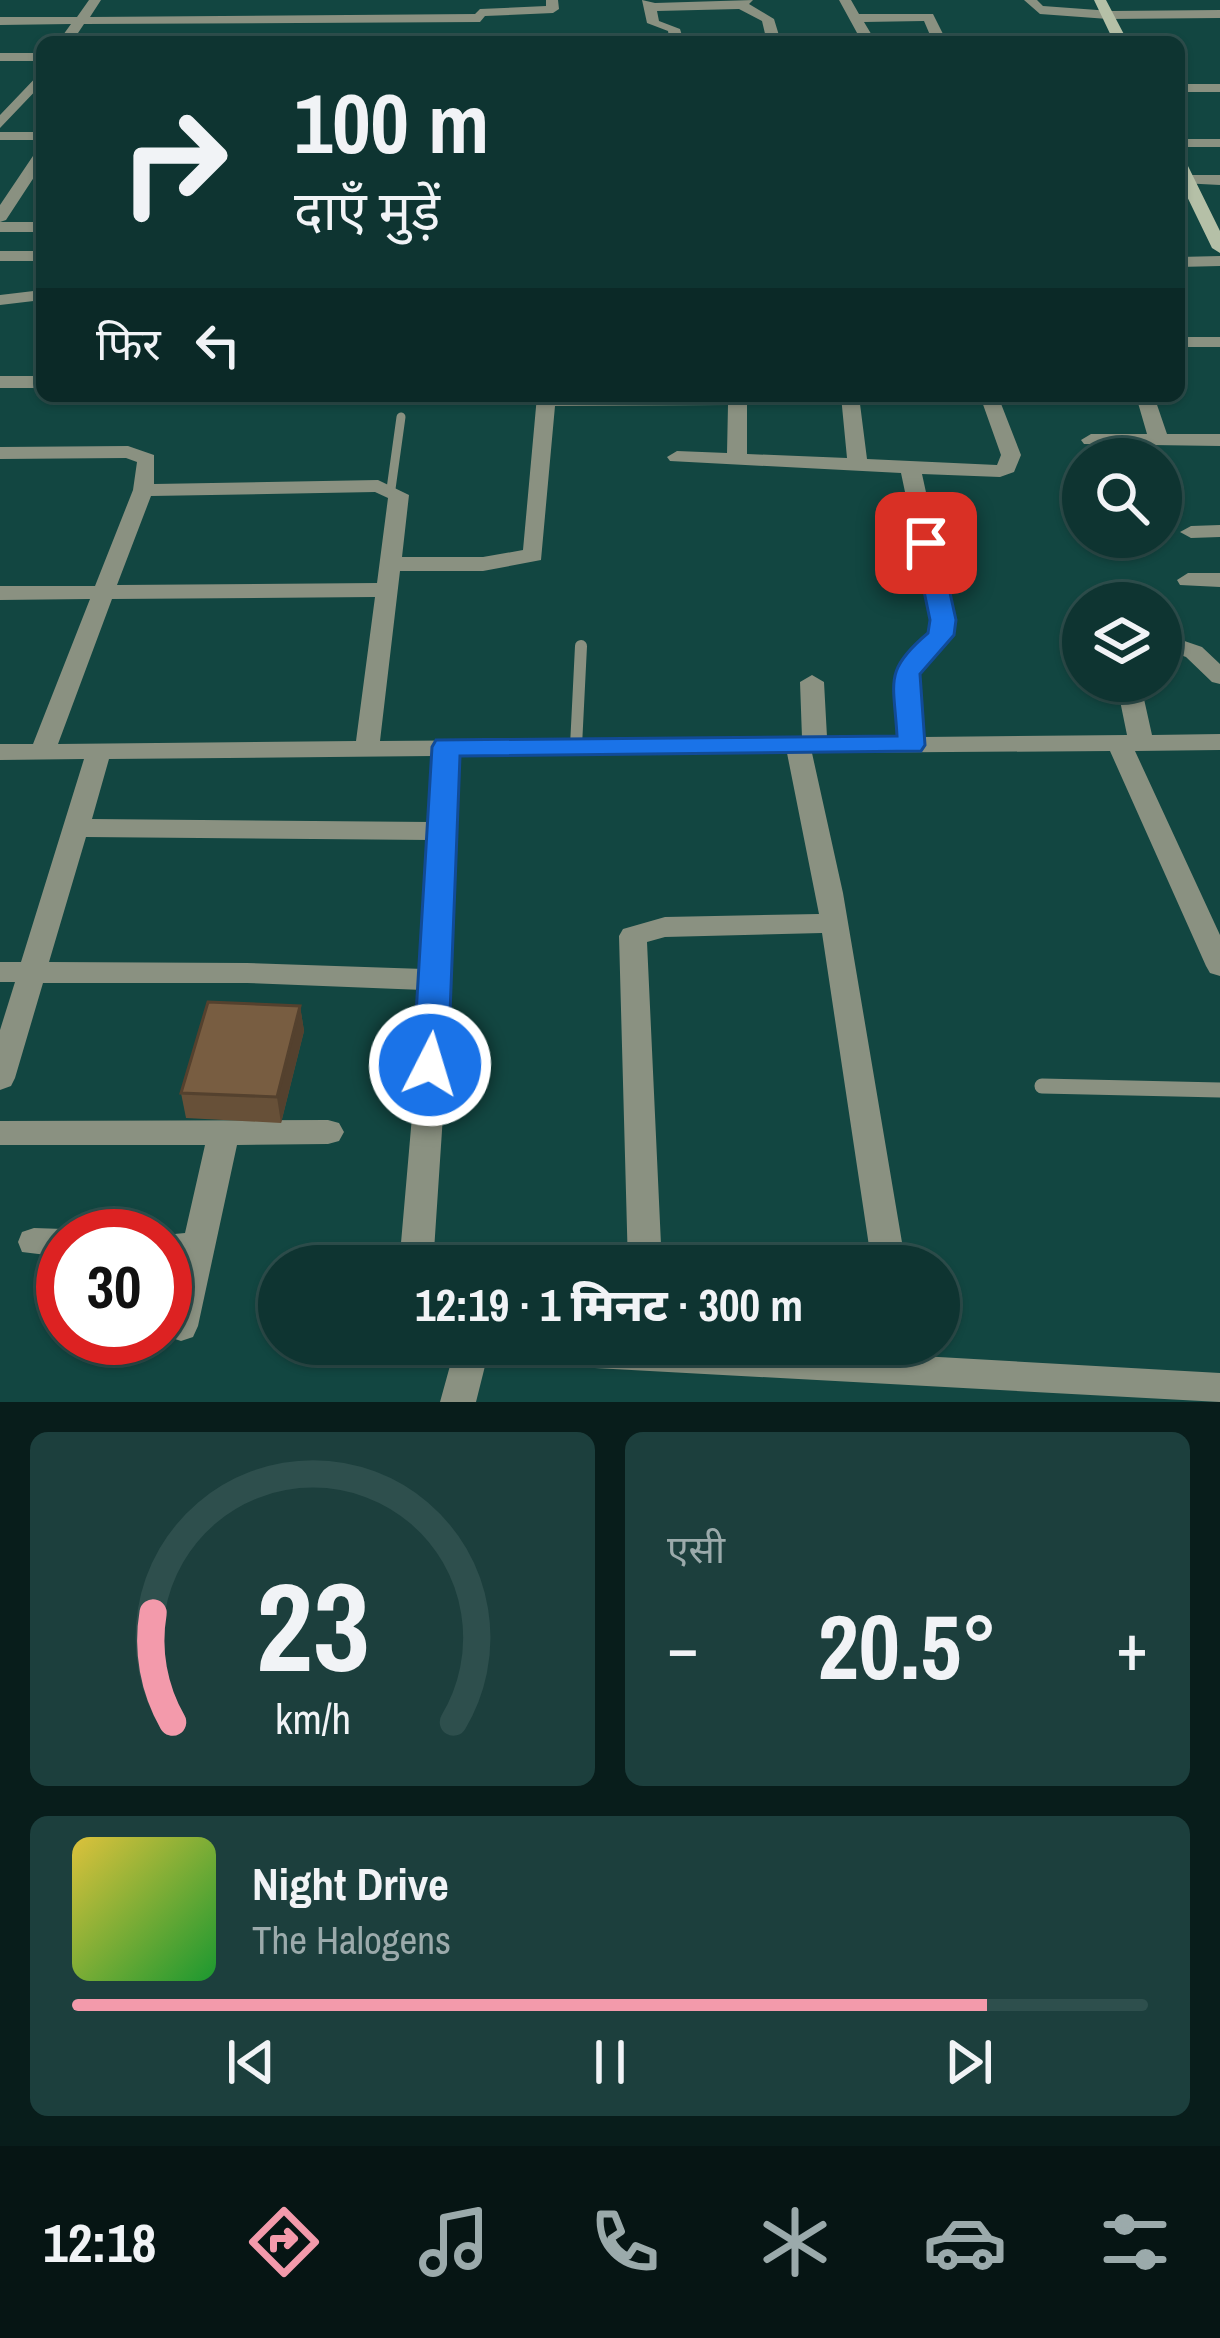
<!DOCTYPE html>
<html lang="hi">
<head>
<meta charset="utf-8">
<style>
	:root { --surface:#0e3431; --page:#1c3f3d; --text:#f1f3f6; --muted:#9baaab; --line:#2e4f4d; --accent:#f39aab }
	body { margin:0; font-family:"Archivo Narrow","Noto Sans Devanagari",sans-serif; background:var(--page); color:var(--text); height:100vh; display:flex; flex-direction:column; font-size:45px; white-space:nowrap }
	* { box-sizing:border-box; margin:0 }
	p { font-size:39px; color:var(--muted) }
	.icon { flex:none; width:66px; height:66px; fill:none; stroke:currentColor; stroke-width:2; stroke-linecap:round; stroke-linejoin:round }
	.map { position:relative; height:1402px; overflow:hidden }
	.drawer { display:flex; flex-direction:column; gap:30px; padding:30px; background:#081d1b; flex:1 }
	.drawer>* { flex:none }
	.top-card { position:absolute; left:36px; top:36px; width:1149px; height:366px; border-radius:18px; box-shadow:0 3px 9px #0004,0 0 0 3px var(--line); background:#0e3431; color:var(--text); overflow:hidden }
	.buttons { position:absolute; left:1062px; top:438px; display:grid; gap:24px }
	.buttons a { display:grid; place-items:center; width:120px; height:120px; border-radius:50%; background:var(--surface); box-shadow:0 3px 9px #0004,0 0 0 3px var(--line); font-size:60px }
	.speed { position:absolute; left:36px; top:1209px; display:flex; gap:24px; font-size:60px; font-weight:700; text-align:center }
	.speed>* { display:grid; place-content:center; width:156px; height:156px; border-radius:50%; background:var(--surface); box-shadow:0 3px 9px #0004,0 0 0 3px var(--line); line-height:1 }
	.speed .limit { border:18px solid #d22; background:#fff; color:#111 }
	.pin { position:absolute; display:grid; place-items:center; width:102px; height:102px; color:#fff; margin:-51px; border-radius:24px; box-shadow:0 6px 18px #0006 }
	.me { position:absolute; width:132px; margin:-66px; rotate:5deg; stroke-linejoin:round; filter:drop-shadow(0 0 9px #0008) }
	.turn { display:flex; align-items:center; gap:42px; height:252px; padding:0 60px; font-size:54px }
	.turn .icon { width:156px; height:156px; stroke-width:2.5 }
	.turn b { display:block; font-size:84px; line-height:102px }
	.then { display:flex; align-items:center; height:114px; padding:0 60px; background:#0003; gap:24px; font-size:45px }
	.big { font-size:90px; font-weight:800; line-height:1.1 }
	.drawer .widget { flex:1; display:flex; flex-direction:column; justify-content:center; gap:18px; min-width:0; padding:0 42px; border-radius:18px; background:var(--page) }
	.drawer .dial { align-items:center; gap:0 }
	.dial svg { height:312px; overflow:visible; fill:none; stroke:var(--line); stroke-width:7; stroke-linecap:round; text-anchor:middle }
	.dial text { fill:var(--text); stroke:none }
	.song { display:flex; align-items:center; gap:36px }
	.cover { width:144px; height:144px; border-radius:18px; background:linear-gradient(135deg,hsl(50 70% 55%),hsl(130 70% 35%)) }
	.played { height:12px; border-radius:6px; background:linear-gradient(90deg,var(--accent) 85%,var(--line) 85%) }
	.keys { display:flex; justify-content:space-around; direction:ltr }
	.heat { display:flex; justify-content:space-between; align-items:center; font-size:66px; direction:ltr }
	.drawer .tiles { flex:1; display:grid; gap:30px; grid-template-columns:1fr 1fr }
	.widget:last-child { grid-column:span 2 }
	.trip { position:absolute; left:258px; top:1245px; width:702px; height:120px; border-radius:60px; background:var(--surface); box-shadow:0 3px 9px #0004,0 0 0 3px var(--line); font-weight:800; line-height:120px; text-align:center }
	.menu { display:flex; height:192px; justify-content:space-around; align-items:center; background:#061514; color:var(--muted) }
	.menu .icon { width:84px; height:84px }
	.menu .current { color:var(--accent) }
	.menu b { font-size:54px; color:var(--text) }
	.map>svg:first-child { display:block }
	.lines { fill:none; stroke-linecap:round; stroke-linejoin:round }
	.lane-far2 { stroke:#8a9181; stroke-width:9 }
	.lane-far1 { stroke:#8a9181; stroke-width:12 }
	.lane { stroke:#8a9181; stroke-width:15 }
	.street { fill:#8a9181; fill-rule:evenodd }
	.secondary { fill:#b5c0a7; fill-rule:evenodd }
	.wall { fill:#675038 }
	.shaded-wall { fill:#54412e }
	.building { fill:#785d41; stroke:#54412e; stroke-width:3 }
	.route { fill:#1a73e8; stroke:#114b97; stroke-width:3 }
</style>
</head>
<body>
<div class="map">
<svg width="1220" height="1402" viewBox="0 0 1220 1402">
	<rect width="100%" height="100%" fill="#124641"/>
	<g class="lines">
		<path class="lane-far2" d="M391,489L401,417"/>
		<path class="lane-far1" d="M576,746L581,646"/>
		<path class="lane" d="M1042,1086L1220,1090"/>
		<path class="street" d="M89,0H101L90,17L475,14L480,9L546,6V0H558L559,9L553,13L485,16L480,22L84,24L72,42H58L71,24L0,25V17H77Z
			M642,0L655,3L753,0L749,4L774,19L781,42H767L762,21L739,9L657,11L659,21L680,29L684,42H670L668,31L647,23Z
			M839,0H851L859,14H933L947,42H933L924,21L864,22L876,42H862Z
			M1024,0H1037L1043,6L1111,11L1220,10V18L1108,19L1040,14Z
			M0,53H42V61H0Z
			M42,71V84L0,128V115Z
			M1179,84H1220V92H1179Z
			M0,132H42V140H0Z
			M1179,139H1220V147H1179Z
			M42,149V165L6,220L0,222V205L37,150Z
			M1186,175H1220V185L1181,183L1179,179Z
			M0,222H42V232H0Z
			M0,251H42V261H0Z
			M1220,256V266L1179,267V257Z
			M42,290V300L0,305V295Z
			M1179,337H1220V347H1179Z
			M0,376H42V388H0Z
			M537,396H747V454L847,458L841,396H859L867,459L997,465L1001,455L980,396H998L1021,455L1014,472L1000,477L922,474L954,620C951,649 931,646 921,667C913,684 922,718 923,737L1127,735L1116,681H1140L1152,735L1220,734V750L1135,751L1220,935V976L1210,973L1206,966L1110,751L812,753L843,893L906,1266H872L822,933L665,937L647,942L662,1266H628L619,936L623,929L665,917L819,914L787,753L458,756L452,980L433,1266H399L423,990L247,983H43L15,1078L11,1086L0,1090V1030L15,982H0V962H21L84,759L0,760V744H33L90,599L0,600V586H95L133,490L137,462L126,458L0,459V447L128,446L154,455V484L378,480L409,495L402,557H483L523,550ZM728,405L727,453L677,451L667,457L670,461L901,473L932,620L930,633C884,672 896,680 898,737H827L824,682L812,675L800,682L802,738L380,741L400,571H483L541,560L555,406ZM375,492L388,498L377,583L117,585L151,496ZM375,597L356,741L58,744L112,599ZM433,756L430,822L92,819L109,759ZM86,837L430,840L424,969L247,963L49,962Z
			M1136,396H1154L1167,434H1220V446L1084,444L1081,440L1091,434H1147Z
			M1220,525V537L1191,538L1180,532L1191,526Z
			M1188,573H1220V587L1180,585L1177,580Z
			M1161,633L1202,647L1220,664V684L1212,682L1186,657L1161,648Z
			M328,1120L339,1123L344,1132L339,1141L328,1144L237,1145L198,1326L193,1337L181,1341L169,1337L165,1328L179,1260H165V1236H154L185,1233L205,1145H0V1121Z
			M34,1228L63,1229L76,1236H63V1257L22,1252L18,1242L22,1232Z
			M456,1344H709L1220,1373V1402L486,1362L476,1402H440Z"/>
		<path class="secondary" d="M1094,0H1106L1128,42H1114Z
			M1179,159L1187,164L1220,231V253L1212,248L1179,180Z"/>
	</g>
	<path class="wall" d="M300,1006L304,1031L281,1123L186,1118L181,1093Z"/>
	<path class="shaded-wall" d="M300,1006L304,1031L281,1123L277,1097Z"/>
	<path class="building" d="M208,1002L300,1006L277,1097L181,1093Z"/>
	<path class="route" d="M926,536L939,543L956,620L954,635L920,674L925,745L921,751L460,756L448,1065L443,1075L430,1078L418,1075L413,1065L432,747L436,740L897,736C894,681 883,671 928,633L930,620L914,543Z"/>
</svg>
<div class="buttons">
<a><svg class="icon" aria-label="search" viewBox="0 0 24 24"><circle cx="10" cy="10" r="6"/><path d="M15 15l6 6"/></svg></a>
<a><svg class="icon" aria-label="layers" viewBox="0 0 24 24"><path d="M12 4l9 5-9 5-9-5zM3 14l9 5 9-5"/></svg></a>
</div>
<div class="speed"><div class="limit">30</div></div>
<div class="pin" style="left:926px;top:543px;background:#d93025"><svg class="icon" aria-label="arrive" viewBox="0 0 24 24"><path d="M6 21V4h12l-3 4 3 4H6"/></svg></div>
<svg class="me" style="left:430px;top:1065px" viewBox="-20 -20 40 40"><circle r="17" fill="#1a73e8" stroke="#fff" stroke-width="3"/><path d="M0-11L8 9 0 5-8 9z" fill="#fff"/></svg>
<div class="trip">12:19 · 1 मिनट · 300 m</div>
<div class="top-card">
<div class="turn"><svg class="icon" aria-label="right" viewBox="0 0 24 24"><path d="M7 20v-9h11M14 6l5 5-5 5"/></svg><div><b>100 m</b>दाएँ मुड़ें</div></div>
<div class="then">फिर<svg class="icon" aria-label="left" viewBox="0 0 24 24"><path d="M17 20v-9H6M10 6l-5 5 5 5"/></svg></div>
</div>
</div>
<section class="drawer">
<div class="tiles">
<div class="widget dial"><svg viewBox="0 0 100 80">
<path d="M14 69A42 42 0 1 1 86 69"/>
<path d="M14 69A42 42 0 0 1 9 41" stroke="#f39aab"/>
<text x="50" y="56" font-size="32" font-weight="700">23</text>
<text x="50" y="72" font-size="11">km/h</text>
</svg></div>
<div class="widget"><p>एसी</p>
<div class="heat"><a>−</a><b class="big">20.5°</b><a>+</a></div>
</div>
<div class="widget">
<div class="song"><i class="cover"></i><div><b>Night Drive</b><p>The Halogens</p></div></div>
<div class="played"></div>
<div class="keys"><svg class="icon" aria-label="previous" viewBox="0 0 24 24"><path d="M18 5L8 12l10 7zM5 5v14"/></svg><svg class="icon" aria-label="pause" viewBox="0 0 24 24"><path d="M8 5v14M16 5v14"/></svg><svg class="icon" aria-label="next" viewBox="0 0 24 24"><path d="M6 5l10 7-10 7zM19 5v14"/></svg></div>
</div>
</div>
</section>
<nav class="menu">
<b>12:18</b>
<svg class="icon current" aria-label="directions" viewBox="0 0 24 24"><path d="M12 3l9 9-9 9-9-9zM9 14v-3h6M13 9l2 2-2 2"/></svg>
<svg class="icon" aria-label="music" viewBox="0 0 24 24"><path d="M9 18V5l10-2v13"/><circle cx="6" cy="18" r="3"/><circle cx="16" cy="16" r="3"/></svg>
<svg class="icon" aria-label="phone" viewBox="0 0 24 24"><path d="M5 4h4l2 5-3 2q2 4 5 5l2-3 5 2v4C11 20 4 13 5 4z"/></svg>
<svg class="icon" aria-label="climate" viewBox="0 0 24 24"><path d="M12 3v18M4 7l16 10M4 17L20 7"/></svg>
<svg class="icon" aria-label="car" viewBox="0 0 24 24"><path d="M5 17H2v-5l4-1 3-4h7l3 4 3 1v5h-3M9 17h6M6 11h13"/><circle cx="7" cy="17" r="2"/><circle cx="17" cy="17" r="2"/></svg>
<svg class="icon" aria-label="filters" viewBox="0 0 24 24"><path d="M4 7h16M4 17h16"/><circle cx="9" cy="7" r="2"/><circle cx="15" cy="17" r="2"/></svg>
</nav>
</body>
</html>
